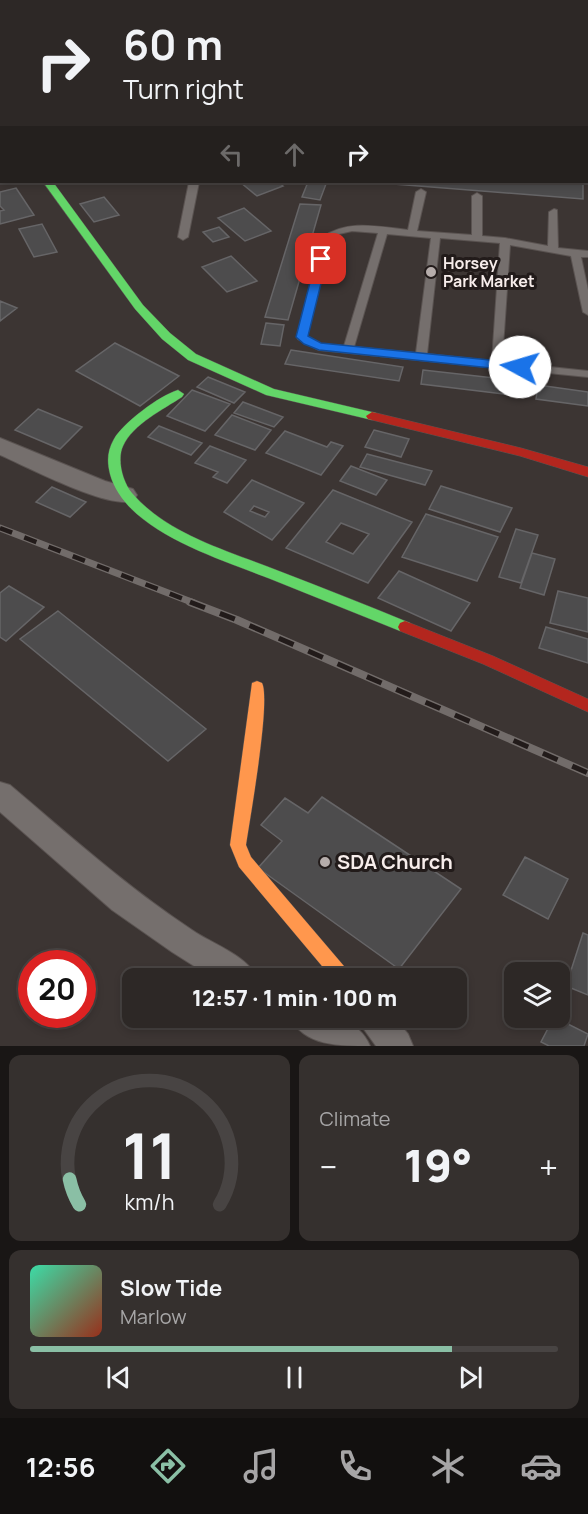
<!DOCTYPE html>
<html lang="en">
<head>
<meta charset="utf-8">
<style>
	:root { --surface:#2d2826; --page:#35302e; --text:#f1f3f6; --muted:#a7a6a7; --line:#484443; --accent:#8abfa5 }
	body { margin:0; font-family:Manrope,sans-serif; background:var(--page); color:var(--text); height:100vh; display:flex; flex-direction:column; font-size:22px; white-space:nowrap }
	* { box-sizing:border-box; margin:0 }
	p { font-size:20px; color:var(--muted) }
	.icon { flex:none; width:33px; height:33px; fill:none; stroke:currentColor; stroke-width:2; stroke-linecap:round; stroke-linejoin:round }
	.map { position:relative; height:1046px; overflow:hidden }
	.sheet { display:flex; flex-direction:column; gap:9px; padding:9px; background:#191615; flex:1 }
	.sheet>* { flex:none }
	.hud { position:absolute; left:0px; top:0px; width:588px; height:183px; box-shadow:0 3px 9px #0003,0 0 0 2px var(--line); background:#2d2826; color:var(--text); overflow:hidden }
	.controls { position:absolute; left:504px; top:962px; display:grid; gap:12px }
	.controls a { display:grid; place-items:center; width:66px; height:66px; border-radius:12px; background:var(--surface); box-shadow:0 3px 9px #0003,0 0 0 2px var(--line); font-size:30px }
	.speed { position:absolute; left:18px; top:950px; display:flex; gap:12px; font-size:30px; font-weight:700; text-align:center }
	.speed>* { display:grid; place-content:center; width:78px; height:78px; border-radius:50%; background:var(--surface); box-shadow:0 3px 9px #0003,0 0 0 2px var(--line); line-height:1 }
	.speed .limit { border:9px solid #d22; background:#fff; color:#111 }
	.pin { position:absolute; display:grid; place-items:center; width:51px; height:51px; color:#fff; margin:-26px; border-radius:12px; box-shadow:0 3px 9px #0006 }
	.me { position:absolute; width:66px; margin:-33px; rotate:276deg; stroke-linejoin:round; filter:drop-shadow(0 0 4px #0008) }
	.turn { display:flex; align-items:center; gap:21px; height:126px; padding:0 24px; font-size:27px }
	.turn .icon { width:78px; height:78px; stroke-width:2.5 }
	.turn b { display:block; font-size:42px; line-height:51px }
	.lanes { display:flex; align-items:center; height:57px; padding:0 24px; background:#0003; justify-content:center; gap:30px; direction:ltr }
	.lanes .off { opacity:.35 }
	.big { font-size:45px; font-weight:800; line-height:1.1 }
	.sheet .card { flex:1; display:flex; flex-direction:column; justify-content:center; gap:9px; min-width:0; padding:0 21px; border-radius:12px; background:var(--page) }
	.sheet .dial { align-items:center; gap:0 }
	.dial svg { height:156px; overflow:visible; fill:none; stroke:var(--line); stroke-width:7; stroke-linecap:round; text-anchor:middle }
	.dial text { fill:var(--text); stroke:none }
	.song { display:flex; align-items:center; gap:18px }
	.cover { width:72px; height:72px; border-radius:9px; background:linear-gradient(135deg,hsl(160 70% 55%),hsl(10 70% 35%)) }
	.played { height:6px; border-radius:3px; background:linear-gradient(90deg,var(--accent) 80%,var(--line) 80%) }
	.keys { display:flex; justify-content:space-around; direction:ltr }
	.heat { display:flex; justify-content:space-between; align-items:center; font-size:33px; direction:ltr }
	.sheet .tiles { flex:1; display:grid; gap:9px; grid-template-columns:1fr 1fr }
	.card:last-child { grid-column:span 2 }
	.trip { position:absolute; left:122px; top:968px; width:345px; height:60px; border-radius:12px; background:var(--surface); box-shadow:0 3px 9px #0003,0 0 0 2px var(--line); font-weight:800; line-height:60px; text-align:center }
	.menu { display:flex; height:96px; justify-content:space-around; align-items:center; background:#12100f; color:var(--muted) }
	.menu .icon { width:42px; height:42px }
	.menu .active { color:var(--accent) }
	.menu b { font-size:27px; color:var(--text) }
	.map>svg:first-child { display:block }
	.building { fill:#4d4c4d; stroke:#666567; stroke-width:1.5; fill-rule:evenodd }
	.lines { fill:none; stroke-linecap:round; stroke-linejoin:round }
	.lane-casing { stroke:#5a5351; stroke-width:2 }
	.street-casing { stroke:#5a5351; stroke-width:2 }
	.fast-casing { stroke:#5a5351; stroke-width:1 }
	.slow-casing { stroke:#5a5351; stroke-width:1 }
	.jam-casing { stroke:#5a5351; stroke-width:1 }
	.lane { fill:#756f6d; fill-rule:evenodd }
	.street { fill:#756f6d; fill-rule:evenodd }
	.fast { fill:#63d668; fill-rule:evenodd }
	.slow { fill:#ff974d; fill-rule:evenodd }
	.jam { fill:#b3261e; fill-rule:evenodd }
	.rail-far1-casing { stroke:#726c6a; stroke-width:7 }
	.rail-casing { stroke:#726c6a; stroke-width:8 }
	.rail-far1 { stroke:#221b1a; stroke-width:4.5; stroke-dasharray:13; stroke-linecap:butt }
	.rail { stroke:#221b1a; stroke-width:5; stroke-dasharray:16; stroke-linecap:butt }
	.route { fill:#1a73e8; stroke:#114b97; stroke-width:1.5 }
	.poi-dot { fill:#b6adab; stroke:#221b1a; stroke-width:2 }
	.labels { text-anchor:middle; stroke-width:6; stroke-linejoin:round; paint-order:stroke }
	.poi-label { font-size:16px; font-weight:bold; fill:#f7edeb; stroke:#221b1a; text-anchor:start }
	.near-poi-label { font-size:20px; font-weight:bold; fill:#f7edeb; stroke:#221b1a; text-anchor:start }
</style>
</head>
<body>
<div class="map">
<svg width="588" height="1046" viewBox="0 0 588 1046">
	<rect width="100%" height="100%" fill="#3c3533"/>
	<path class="building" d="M240,182H277L283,186L257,196Z
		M308,182L326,184L320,200L302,197Z
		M368,182H583V199Z
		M16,188L34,215L0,224V211L4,210L0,206V192Z
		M104,197L119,215L94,222L80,204Z
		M300,204L321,205L288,320L265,317Z
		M244,208L271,231L245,241L218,218Z
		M42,224L57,252L34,257L19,229Z
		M219,227L229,237L213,242L203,232Z
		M231,256L257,281L227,292L202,267Z
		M0,301L17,308L0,321Z
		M266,323L284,325L280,346L261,344Z
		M115,343L179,376L140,406L76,371Z
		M291,350L403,367L399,381L285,364Z
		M423,370L529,382L528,397L421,384Z
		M208,377L245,392L234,403L197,387Z
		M538,385L588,392V406L536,399Z
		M192,390L230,404L205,431L167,416Z
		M243,402L283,417L274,427L234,413Z
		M38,409L82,427L60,449L15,430Z
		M232,415L271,430L255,450L215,435Z
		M159,426L202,443L191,455L148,437Z
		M374,430L409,439L401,457L365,447Z
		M285,431L327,447L331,442L343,446L321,475L266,453Z
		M210,446L246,460L227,483L213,477L218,472L195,463Z
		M367,454L432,471L425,485L360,467Z
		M351,466L387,480L376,495L340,481Z
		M252,480L304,503L272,540L224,512ZM254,506L269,512L265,517L250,511Z
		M441,486L512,508L500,532L429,509Z
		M52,487L86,502L70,517L36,502Z
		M333,490L412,522L368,583L286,548ZM341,523L369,534L353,554L326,542Z
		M426,514L498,537L477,581L402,557Z
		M516,529L538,535L521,583L499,577Z
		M532,553L555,559L544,595L520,588Z
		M399,571L470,603L451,631L378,598Z
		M9,586L44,607L6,641L0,637V593Z
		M558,591L588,598V632L550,623Z
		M58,611L206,729L168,761L20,639Z
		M546,627L588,639V663L539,648Z
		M322,797L461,889L399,969L258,868L282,841L261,825L285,798L308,813Z
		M525,857L568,879L548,919L503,895Z
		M583,933L588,935V995L566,986Z
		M554,1017L588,1034L584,1046H549L541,1042Z"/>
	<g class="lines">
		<g class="lane-casing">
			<path id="lane" d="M189,182H199L188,237L183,240L178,237Z
				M421,189L426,192L417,231L472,235V196L477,193L482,196V236L505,238L548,246L549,212L554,209L557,210L558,248L588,251V257H581L588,290V315L583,312L571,256L510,245L502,362L588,371V377L319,350L298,339L297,337L323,237C348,219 379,227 408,230L416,192ZM352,231L378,233L344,346L321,344L307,336L330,240L339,234ZM387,234L431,238L416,353L354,347ZM440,238L500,243L492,361L427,354Z"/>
		</g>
		<g class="street-casing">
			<path id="street" d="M324,0H343L323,2Z
				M480,0H496L497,2H481Z
				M586,60L588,61V71L586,70Z
				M0,110H2V122H0Z
				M0,438L105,481L133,489L137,495L133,501C107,509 28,467 0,455Z
				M0,782L10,785C70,836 127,887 192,930C212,944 247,955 257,978H213L172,952L112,910L0,812Z
				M290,1017C320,1017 356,1013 370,1046C339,1046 304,1046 290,1017Z
				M358,1017H394L408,1034L413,1046H376L363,1028Z"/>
		</g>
		<g class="fast-casing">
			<path id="fast" d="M586,162H588V168H586Z
				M43,182H53L143,305L170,333L196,354L274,389L376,413L378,416L376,419L372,420L266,395L188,360L162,339L135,309Z
				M178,390L184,394L182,397C164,409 133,424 123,446C117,459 122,481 132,493C168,535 229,551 279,571C323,588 367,605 410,623L412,627L410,631H400C358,614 315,597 273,580C224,560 125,532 110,474C107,462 107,451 114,439C123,423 160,395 178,390Z"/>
		</g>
		<g class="slow-casing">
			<path id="slow" d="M180,0H189L190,2H181Z
				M257,681L262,683C271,700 250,818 246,845L251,857L349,972L352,978H332L239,867L230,845L252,683Z"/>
		</g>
		<g class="jam-casing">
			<path id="jam" d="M372,412L521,448L588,467V477L520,456L368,419L366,416Z
				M405,621L493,656L588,699V712L483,664L400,631L398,627L400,623Z"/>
		</g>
		<use href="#lane" class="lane"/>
		<use href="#street" class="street"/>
		<use href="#fast" class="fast"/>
		<use href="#slow" class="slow"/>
		<use href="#jam" class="jam"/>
		<g class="rail-far1-casing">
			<path id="rail-far1" d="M0,528L194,603"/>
		</g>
		<g class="rail-casing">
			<path id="rail" d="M190,602L237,620L588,773"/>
		</g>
		<use href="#rail-far1" class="rail-far1"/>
		<use href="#rail" class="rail"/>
	</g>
	<path class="route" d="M321,255L327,259L308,336L321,343L520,363L526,367L520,371L319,350L304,344L296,337L316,259Z"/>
	<g class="poi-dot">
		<circle cx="431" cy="272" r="6"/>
		<circle cx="325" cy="862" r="6"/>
	</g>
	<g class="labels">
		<g class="poi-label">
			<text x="443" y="269">Horsey<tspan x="443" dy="18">Park Market</tspan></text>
		</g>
		<g class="near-poi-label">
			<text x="337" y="869">SDA Church</text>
		</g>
	</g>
</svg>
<div class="controls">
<a><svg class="icon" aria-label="layers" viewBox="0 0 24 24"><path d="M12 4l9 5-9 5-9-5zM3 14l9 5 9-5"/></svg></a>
</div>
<div class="speed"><div class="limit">20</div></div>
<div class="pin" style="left:321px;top:259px;background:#d93025"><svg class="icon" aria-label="arrive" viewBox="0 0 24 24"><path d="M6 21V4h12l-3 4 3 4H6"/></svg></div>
<svg class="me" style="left:520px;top:367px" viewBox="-20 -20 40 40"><circle r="19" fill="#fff"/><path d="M0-13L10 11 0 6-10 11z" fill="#1a73e8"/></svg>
<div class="trip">12:57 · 1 min · 100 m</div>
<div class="hud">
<div class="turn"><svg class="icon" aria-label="right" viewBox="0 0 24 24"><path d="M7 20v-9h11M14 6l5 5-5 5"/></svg><div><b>60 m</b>Turn right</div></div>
<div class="lanes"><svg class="icon off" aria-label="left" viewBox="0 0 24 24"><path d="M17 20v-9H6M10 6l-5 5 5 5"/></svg><svg class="icon off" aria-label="ahead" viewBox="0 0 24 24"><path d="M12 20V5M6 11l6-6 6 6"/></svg><svg class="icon" aria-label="right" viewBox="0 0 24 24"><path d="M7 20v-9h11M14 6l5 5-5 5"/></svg></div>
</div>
</div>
<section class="sheet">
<div class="tiles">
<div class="card dial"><svg viewBox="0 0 100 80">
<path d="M14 69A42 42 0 1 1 86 69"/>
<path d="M14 69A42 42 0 0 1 9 56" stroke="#8abfa5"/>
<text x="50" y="56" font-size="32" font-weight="700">11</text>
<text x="50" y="72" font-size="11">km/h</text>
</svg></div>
<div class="card"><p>Climate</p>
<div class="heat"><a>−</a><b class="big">19°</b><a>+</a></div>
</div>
<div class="card">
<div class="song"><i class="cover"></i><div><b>Slow Tide</b><p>Marlow</p></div></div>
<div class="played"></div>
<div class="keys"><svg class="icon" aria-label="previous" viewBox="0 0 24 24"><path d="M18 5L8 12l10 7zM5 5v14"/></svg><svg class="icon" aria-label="pause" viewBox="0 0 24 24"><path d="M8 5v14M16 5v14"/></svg><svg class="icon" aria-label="next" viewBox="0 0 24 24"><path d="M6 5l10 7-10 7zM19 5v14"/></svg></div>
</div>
</div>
</section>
<nav class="menu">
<b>12:56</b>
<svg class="icon active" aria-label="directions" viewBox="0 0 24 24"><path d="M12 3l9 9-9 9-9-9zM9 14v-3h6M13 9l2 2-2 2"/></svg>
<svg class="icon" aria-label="music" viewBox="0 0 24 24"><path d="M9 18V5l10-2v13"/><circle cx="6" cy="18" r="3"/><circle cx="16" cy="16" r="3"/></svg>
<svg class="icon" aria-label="phone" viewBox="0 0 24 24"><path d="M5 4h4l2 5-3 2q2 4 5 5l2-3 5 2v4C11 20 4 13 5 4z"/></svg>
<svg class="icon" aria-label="climate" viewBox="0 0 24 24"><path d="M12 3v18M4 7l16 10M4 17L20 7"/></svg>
<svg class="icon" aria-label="car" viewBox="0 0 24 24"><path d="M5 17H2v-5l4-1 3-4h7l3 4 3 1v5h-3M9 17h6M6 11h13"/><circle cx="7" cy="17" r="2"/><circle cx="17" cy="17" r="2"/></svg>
</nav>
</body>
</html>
